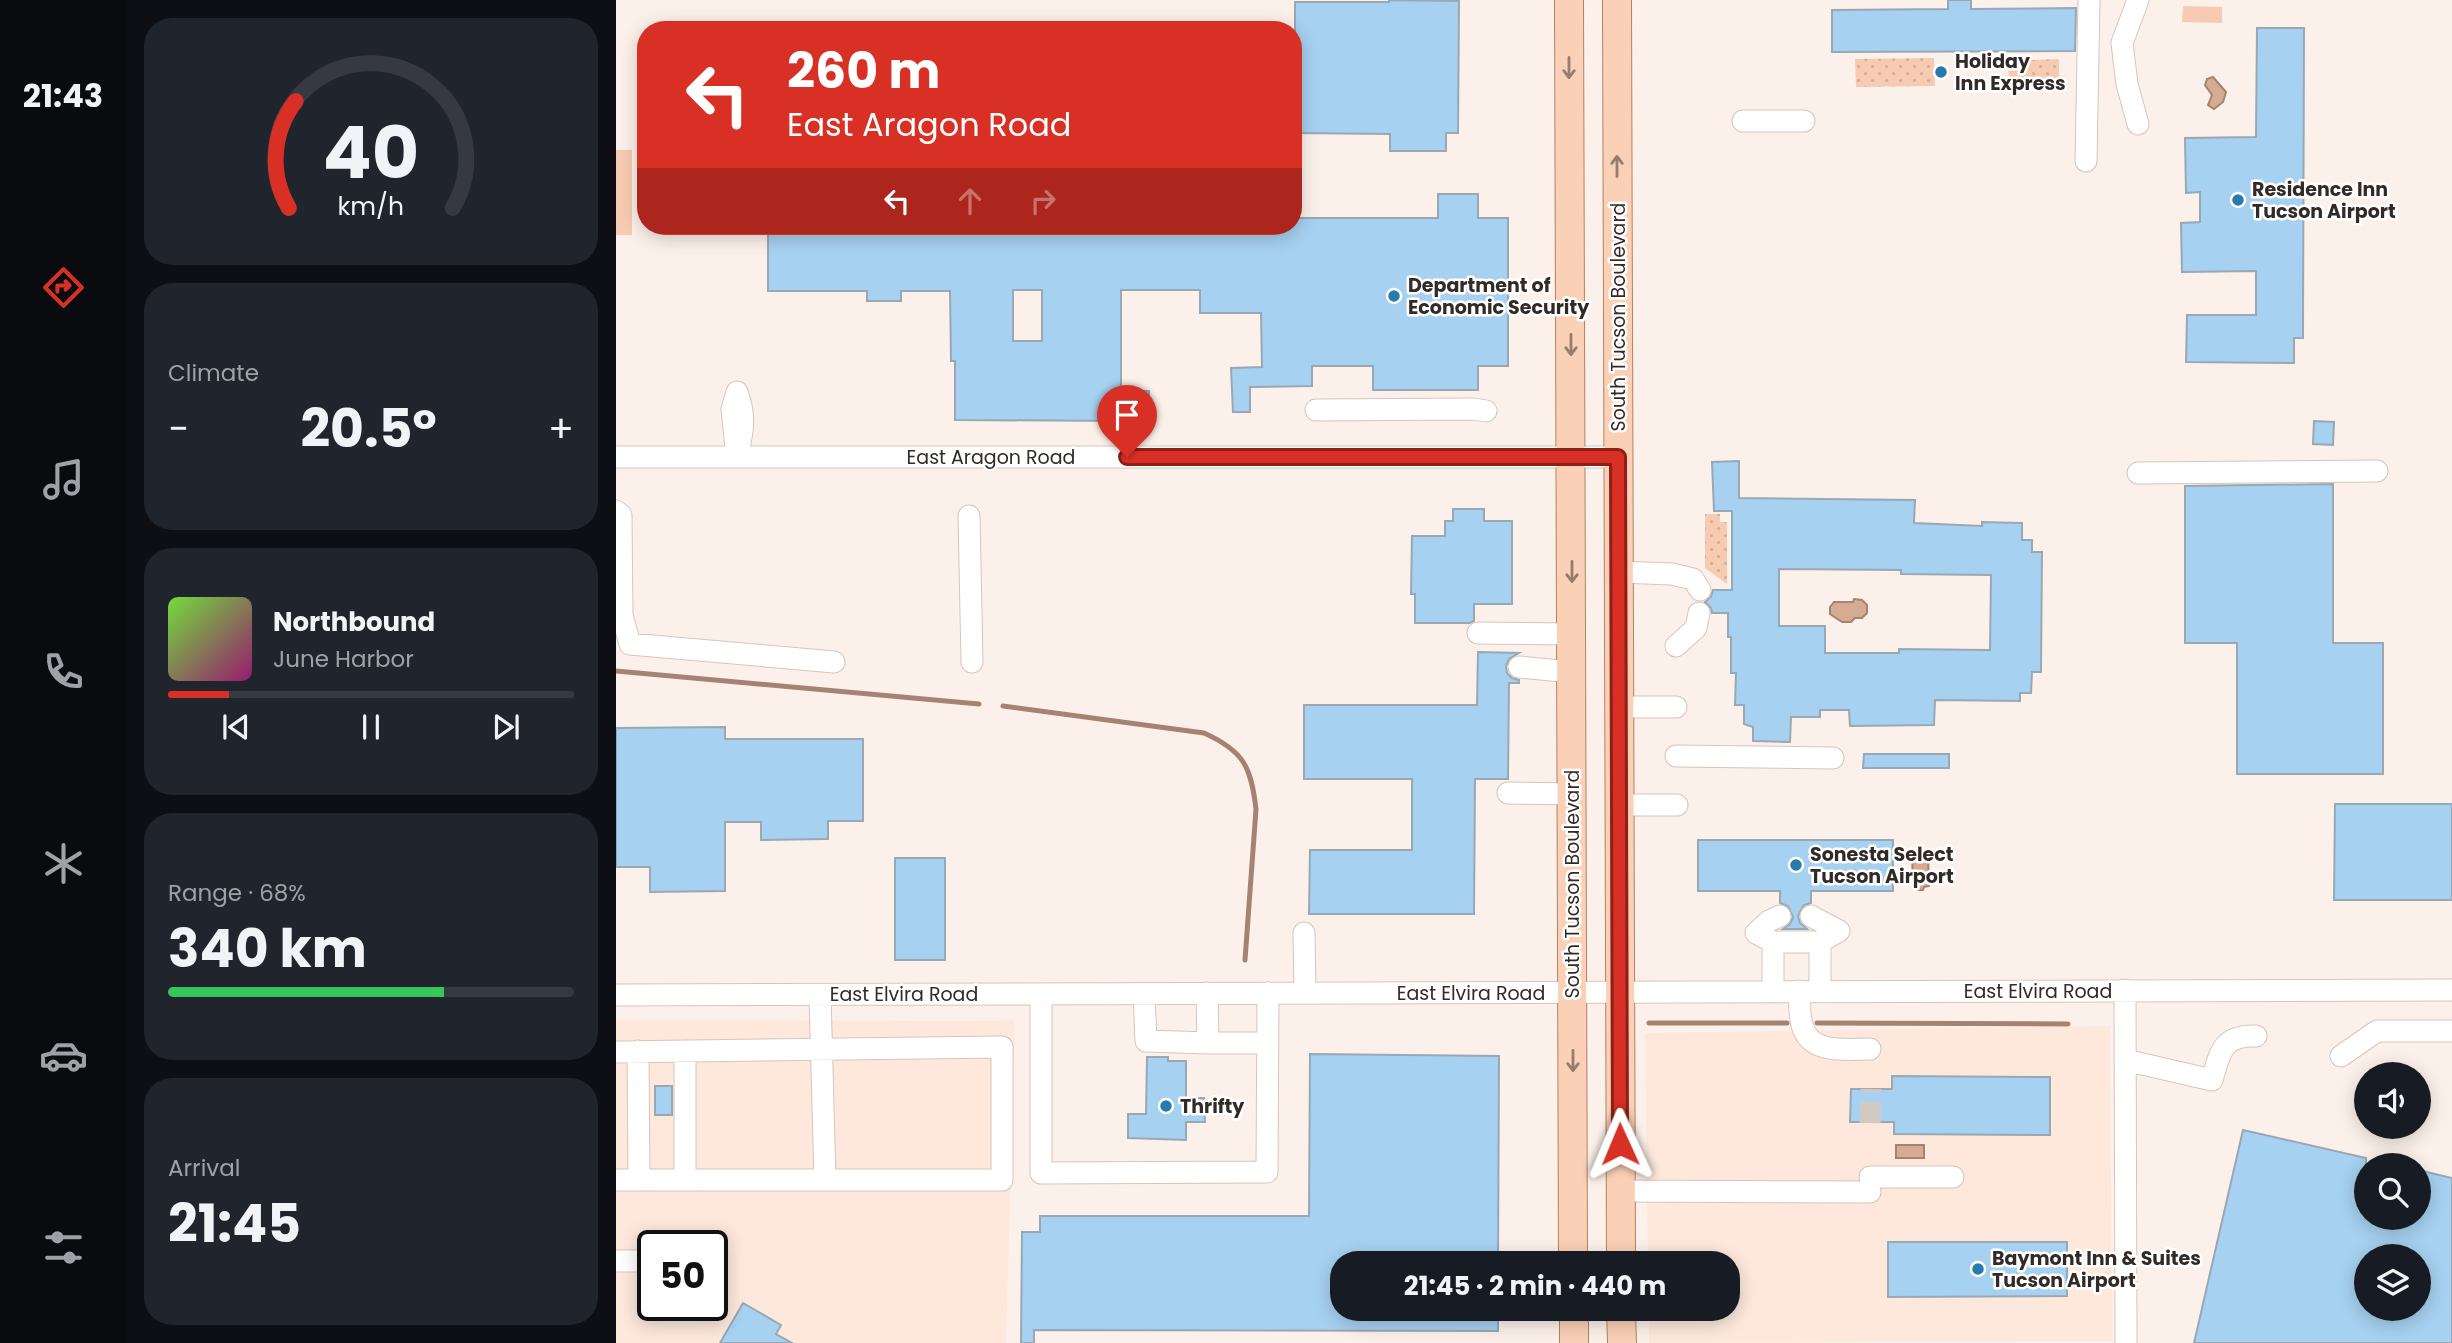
<!DOCTYPE html>
<html lang="en">
<head>
<meta charset="utf-8">
<style>
	:root { --surface:#171b24; --page:#20242c; --text:#f1f3f6; --muted:#9ea1a6; --line:#363941; --accent:#d93025 }
	body { margin:0; font-family:Poppins,sans-serif; background:var(--page); color:var(--text); height:100vh; display:flex; flex-direction:column; font-size:26px; white-space:nowrap }
	* { box-sizing:border-box; margin:0 }
	p { font-size:23px; color:var(--muted) }
	.icon { flex:none; width:38px; height:38px; fill:none; stroke:currentColor; stroke-width:2; stroke-linecap:round; stroke-linejoin:round }
	.map { position:relative; flex:1; overflow:hidden }
	.side { display:flex; flex-direction:column; gap:18px; padding:18px; background:#0d0f14; width:490px }
	.side>* { flex:none }
	.top-card { position:absolute; left:21px; top:21px; width:665px; height:214px; border-radius:28px; box-shadow:0 4px 18px #0003; background:#d93025; color:#fff; overflow:hidden }
	.controls { position:absolute; left:1738px; top:1062px; display:grid; gap:14px }
	.controls a { display:grid; place-items:center; width:77px; height:77px; border-radius:50%; background:var(--surface); box-shadow:0 4px 18px #0003; font-size:35px }
	.speed { position:absolute; left:21px; top:1230px; display:flex; gap:14px; font-size:35px; font-weight:700; text-align:center }
	.speed>* { display:grid; place-content:center; width:91px; height:91px; border-radius:50%; background:var(--surface); box-shadow:0 4px 18px #0003; line-height:1 }
	.speed .limit { border:4px solid #111; border-radius:10px; background:#fff; color:#111 }
	.pin { position:absolute; display:grid; place-items:center; width:60px; height:60px; color:#fff; margin:-72px -30px; border-radius:50% 50% 50% 0; rotate:-45deg; box-shadow:0 0 7px #0007 }
	.pin .icon { rotate:45deg }
	.me { position:absolute; width:77px; margin:-38px; rotate:359deg; stroke-linejoin:round; filter:drop-shadow(0 0 5px #0008) }
	.turn { display:flex; align-items:center; gap:24px; height:147px; padding:0 35px; font-size:32px }
	.turn .icon { width:91px; height:91px; stroke-width:2.5 }
	.turn b { display:block; font-size:49px; line-height:60px }
	.lanes { display:flex; align-items:center; height:66px; padding:0 35px; background:#0003; justify-content:center; gap:35px; direction:ltr }
	.lanes .off { opacity:.35 }
	.big { font-size:52px; font-weight:700; line-height:1.1 }
	.side .card { flex:1; display:flex; flex-direction:column; justify-content:center; gap:10px; min-width:0; padding:0 24px; border-radius:28px; background:var(--page) }
	.side .dial { align-items:center; gap:0 }
	.dial svg { height:182px; overflow:visible; fill:none; stroke:var(--line); stroke-width:7; stroke-linecap:round; text-anchor:middle }
	.dial text { fill:var(--text); stroke:none }
	.song { display:flex; align-items:center; gap:21px }
	.cover { width:84px; height:84px; border-radius:10px; background:linear-gradient(135deg,hsl(100 70% 55%),hsl(320 70% 35%)) }
	.played { height:7px; border-radius:4px; background:linear-gradient(90deg,var(--accent) 15%,var(--line) 15%) }
	.keys { display:flex; justify-content:space-around; direction:ltr }
	.heat { display:flex; justify-content:space-between; align-items:center; font-size:38px; direction:ltr }
	.charge { height:10px; border-radius:5px; background:linear-gradient(90deg,#34c759 68%,var(--line) 0) }
	.trip { position:absolute; left:714px; top:1251px; width:410px; height:70px; border-radius:28px; background:var(--surface); box-shadow:0 4px 18px #0003; font-weight:700; line-height:70px; text-align:center }
	main { display:flex; flex:1; min-height:0 }
	.dock { display:flex; flex-direction:column; width:126px; justify-content:space-around; align-items:center; background:#090b0e; color:var(--muted) }
	.dock .icon { width:49px; height:49px }
	.dock .on { color:var(--accent) }
	.dock b { font-size:32px; color:var(--text) }
	.map>svg:first-child { display:block }
	.built { fill:#fde8db; fill-rule:evenodd }
	.green { fill:url(#green-dots) }
	.pitch { fill:#f6cbb1 }
	.water { fill:#d6ab91; stroke:#a48471; stroke-width:2 }
	.lines { fill:none; stroke-linecap:round; stroke-linejoin:round }
	.stream { stroke:#a48471; stroke-width:5 }
	.building { fill:#a6d1f0; stroke:#98a8b4; stroke-width:2; fill-rule:evenodd }
	.minor-tunnel { stroke:#d3c9c3; stroke-width:21; stroke-dasharray:21 10; stroke-linecap:butt }
	.minor-casing { stroke:#d7c5ba; stroke-width:23 }
	.major-casing { stroke:#b28264; stroke-width:30 }
	.minor { stroke:#fff; stroke-width:21 }
	.major { stroke:#fad0b6; stroke-width:28 }
	.oneway { stroke:#967d6e }
	.route-casing { stroke:#8d1f18; stroke-width:18 }
	.route { stroke:#d93025; stroke-width:12 }
	.poi-dot { fill:#2a7bad; stroke:#fff; stroke-width:2.5 }
	.labels { text-anchor:middle; stroke-width:5; stroke-linejoin:round; paint-order:stroke }
	.poi-label { font-size:19px; font-weight:bold; fill:#312a26; stroke:#fff; text-anchor:start }
	.street-label { font-size:19px; fill:#312a26; stroke:#fff }
</style>
</head>
<body>
<main>
<nav class="dock">
<b>21:43</b>
<svg class="icon on" aria-label="directions" viewBox="0 0 24 24"><path d="M12 3l9 9-9 9-9-9zM9 14v-3h6M13 9l2 2-2 2"/></svg>
<svg class="icon" aria-label="music" viewBox="0 0 24 24"><path d="M9 18V5l10-2v13"/><circle cx="6" cy="18" r="3"/><circle cx="16" cy="16" r="3"/></svg>
<svg class="icon" aria-label="phone" viewBox="0 0 24 24"><path d="M5 4h4l2 5-3 2q2 4 5 5l2-3 5 2v4C11 20 4 13 5 4z"/></svg>
<svg class="icon" aria-label="climate" viewBox="0 0 24 24"><path d="M12 3v18M4 7l16 10M4 17L20 7"/></svg>
<svg class="icon" aria-label="car" viewBox="0 0 24 24"><path d="M5 17H2v-5l4-1 3-4h7l3 4 3 1v5h-3M9 17h6M6 11h13"/><circle cx="7" cy="17" r="2"/><circle cx="17" cy="17" r="2"/></svg>
<svg class="icon" aria-label="filters" viewBox="0 0 24 24"><path d="M4 7h16M4 17h16"/><circle cx="9" cy="7" r="2"/><circle cx="15" cy="17" r="2"/></svg>
</nav>
<section class="side">
<div class="card dial"><svg viewBox="0 0 100 80">
<path d="M14 69A42 42 0 1 1 86 69"/>
<path d="M14 69A42 42 0 0 1 17 22" stroke="#d93025"/>
<text x="50" y="56" font-size="32" font-weight="700">40</text>
<text x="50" y="72" font-size="11">km/h</text>
</svg></div>
<div class="card"><p>Climate</p>
<div class="heat"><a>−</a><b class="big">20.5°</b><a>+</a></div>
</div>
<div class="card">
<div class="song"><i class="cover"></i><div><b>Northbound</b><p>June Harbor</p></div></div>
<div class="played"></div>
<div class="keys"><svg class="icon" aria-label="previous" viewBox="0 0 24 24"><path d="M18 5L8 12l10 7zM5 5v14"/></svg><svg class="icon" aria-label="pause" viewBox="0 0 24 24"><path d="M8 5v14M16 5v14"/></svg><svg class="icon" aria-label="next" viewBox="0 0 24 24"><path d="M6 5l10 7-10 7zM19 5v14"/></svg></div>
</div>
<div class="card"><p>Range · 68%</p><b class="big">340 km</b><div class="charge"></div></div>
<div class="card"><p>Arrival</p><b class="big">21:45</b></div>
</section>
<div class="map">
<svg width="1836" height="1343" viewBox="0 0 1836 1343">
	<defs>
		<pattern id="green-dots" width="8" height="8" patternUnits="userSpaceOnUse" patternTransform="scale(1.75)"><rect width="8" height="8" fill="#f6cbb1"/><path d="M2 2h.1M6 6h.1" fill="none" stroke="#d3ae98" stroke-width="1.8" stroke-linecap="round"/></pattern>
	</defs>
	<rect width="100%" height="100%" fill="#fcf1ea"/>
	<path class="built" d="M0,1020L399,1021L390,1343H0ZM37,1246H96V1306H37Z
		M1494,1026L1496,1341L1033,1343V1309H1111V1264L1032,1263L1029,1033Z"/>
	<path class="green" d="M1318,58L1319,86L1240,87L1239,59Z
		M1443,59V81L1393,82L1392,61Z
		M1089,514H1104V522H1111V584L1089,568Z"/>
	<path class="pitch" d="M1567,6L1606,7V23L1566,22Z
		M0,150H16V235H0Z"/>
	<path class="water" d="M1597,77L1610,92L1607,102L1598,109L1592,105L1596,95L1589,85L1591,79Z
		M1238,599L1246,600L1251,605V613L1246,618H1239L1235,622H1226L1214,614V607L1218,602H1237Z
		M1296,854H1312L1313,886L1308,887L1307,890H1302V887L1297,886Z
		M1280,1145H1308V1158H1280Z"/>
	<g class="lines">
		<path class="stream" d="M0,671L363,704
			M387,706L588,733C628,751 635,767 640,809L629,960
			M1033,1023H1171
			M1201,1023L1452,1024"/>
	</g>
	<path class="building" d="M773,0L843,1L842,133H830V151H774V134L679,133V2H773Z
		M1332,0H1355V9L1460,8L1459,51L1216,52V10L1332,9Z
		M1641,28H1688L1687,338H1678V363L1570,362L1571,315H1640V271L1566,272L1565,223L1584,222V192L1570,193L1569,138L1640,137Z
		M822,194H862V218H892V366H862V390H757V366H696V386L634,387V412H617L615,368L646,367L645,313H584V290H505V391H533V425H504V421L339,420V361H335L334,291H285V301H251V291H152V226H677V218H822ZM397,290H426V341H397Z
		M1698,421L1718,422L1717,445L1697,444Z
		M1123,461V498L1299,500L1298,523L1366,526V522L1406,523V540H1416V552H1426L1425,672H1416L1415,693H1404V701L1319,700L1318,725L1234,726L1233,710H1204V717H1175L1174,742L1137,741V727L1128,724V705H1119L1120,673H1115V637H1112V613H1096L1095,608L1089,602L1095,597L1097,590H1116V511H1098L1096,462ZM1163,569L1285,570V574L1375,575L1374,650L1283,649V653H1209V626H1163Z
		M1717,484V643H1767V774H1621V643H1569V486Z
		M837,509H868V521H896V604H858V621L854,623H799V594H795L796,536H829V521H837Z
		M862,652L903,653L893,659L890,666L891,673L896,678L903,680V683H893L892,779H859L858,914H693L694,850H796V779H688V705H861Z
		M109,727V739H247V821H212V839L145,840V822H109V891L34,892V867H0V728Z
		M1248,754H1333V768H1247Z
		M1719,804H1836V900H1718Z
		M1082,840H1277V891H1195V903L1188,905L1182,916L1184,923L1191,929H1167L1174,924L1177,917L1172,906L1164,903V891H1082Z
		M279,858H329V960H279Z
		M694,1054L883,1056L882,1264H726V1309H882V1331L418,1330V1343H405L406,1232H424V1216H693Z
		M531,1057H552V1061H570V1098H588L589,1122H570V1140L512,1138V1114H530Z
		M1276,1076L1434,1077V1135L1278,1134V1122H1234L1235,1089H1276Z
		M39,1086H56V1115H39Z
		M1627,1130L1750,1158V1218H1802V1170L1836,1178V1343H1578ZM1750,1256H1802V1309H1750Z
		M1272,1242H1451V1296L1272,1297Z
		M127,1303L165,1325L160,1334L176,1343H104Z"/>
	<g class="lines">
		<path class="minor-tunnel" d="M1254,1123L1255,1089"/>
		<g class="minor-casing">
			<path id="minor" d="M1522,0L1506,43L1511,84L1522,124
				M1127,121H1188
				M1470,161L1473,0
				M121,392C130,417 127,431 121,457L116,409Z
				M700,410L857,409L870,411
				M0,457H1002
				M1522,473L1761,471
				M0,511L5,515L6,615L14,644L218,662
				M353,516L356,662
				M1002,572L1056,574L1077,579L1084,590
				M862,633L956,634
				M1060,646L1080,628L1083,613
				M903,667L956,672
				M1002,707H1060
				M1060,756L1217,758
				M892,793L956,794
				M1003,805H1061
				M1164,916L1153,921L1140,933L1157,942H1204L1223,931L1195,916
				M688,933L689,993
				M1204,942V991
				M1509,990L1510,1343
				M1157,991V942
				M1183,991C1184,1002 1183,1015 1186,1025C1194,1055 1230,1049 1254,1049
				M591,993L592,1043H652
				M425,994V1173L651,1172L652,993
				M528,994L530,1041L592,1043
				M0,995L1836,990
				M204,995L209,1179
				M22,1051L23,1180
				M0,1052L386,1047V1180H0
				M1725,1056L1761,1031H1836
				M1509,1060L1596,1080C1604,1052 1606,1035 1640,1036
				M1254,1177H1337
				M69,1180V1051
				M1004,1191L1254,1192
				M0,1261H37"/>
		</g>
		<g class="major-casing">
			<path id="major" d="M953,0L957,1264
				M1001,0L1005,1264
				M958,1309V1343
				M1005,1309L1006,1343"/>
		</g>
		<use href="#minor" class="minor"/>
		<use href="#major" class="major"/>
	</g>
	<defs><path id="oneway-shaft" d="M-6 0H5M1.5-3L5.5 0L1.5 3" fill="none" stroke-width="1.6" stroke-linecap="round" stroke-linejoin="round" transform="scale(1.75)"/></defs>
	<g class="oneway">
		<use href="#oneway-shaft" transform="translate(953 68) rotate(90)"/>
		<use href="#oneway-shaft" transform="translate(1001 166) rotate(-90)"/>
		<use href="#oneway-shaft" transform="translate(955 345) rotate(90)"/>
		<use href="#oneway-shaft" transform="translate(956 572) rotate(90)"/>
		<use href="#oneway-shaft" transform="translate(957 1061) rotate(90)"/>
	</g>
	<g class="lines">
		<g class="route-casing">
			<path id="route" d="M511,457H1002L1004,1144"/>
		</g>
		<use href="#route" class="route"/>
	</g>
	<g class="poi-dot">
		<circle cx="1325" cy="72" r="7"/>
		<circle cx="1622" cy="200" r="7"/>
		<circle cx="778" cy="296" r="7"/>
		<circle cx="1180" cy="865" r="7"/>
		<circle cx="550" cy="1106" r="7"/>
		<circle cx="1362" cy="1269" r="7"/>
	</g>
	<g class="labels">
		<g class="poi-label">
			<text x="1339" y="68">Holiday<tspan x="1339" dy="22">Inn Express</tspan></text>
			<text x="1636" y="196">Residence Inn<tspan x="1636" dy="22">Tucson Airport</tspan></text>
			<text x="792" y="292">Department of<tspan x="792" dy="22">Economic Security</tspan></text>
			<text x="1194" y="861">Sonesta Select<tspan x="1194" dy="22">Tucson Airport</tspan></text>
			<text x="564" y="1113">Thrifty</text>
			<text x="1376" y="1265">Baymont Inn &amp; Suites<tspan x="1376" dy="22">Tucson Airport</tspan></text>
		</g>
		<g class="street-label">
			<text transform="translate(1002 317) rotate(-90)" y="7">South Tucson Boulevard</text>
			<text x="375" y="464">East Aragon Road</text>
			<text transform="translate(956 884) rotate(-90)" y="7">South Tucson Boulevard</text>
			<text x="1422" y="998">East Elvira Road</text>
			<text x="855" y="1000">East Elvira Road</text>
			<text x="288" y="1001">East Elvira Road</text>
		</g>
	</g>
</svg>
<div class="controls">
<a><svg class="icon" aria-label="sound" viewBox="0 0 24 24"><path d="M4 9h4l5-4v14l-5-4H4zM17 9q2 3 0 6"/></svg></a>
<a><svg class="icon" aria-label="search" viewBox="0 0 24 24"><circle cx="10" cy="10" r="6"/><path d="M15 15l6 6"/></svg></a>
<a><svg class="icon" aria-label="layers" viewBox="0 0 24 24"><path d="M12 4l9 5-9 5-9-5zM3 14l9 5 9-5"/></svg></a>
</div>
<div class="speed"><div class="limit">50</div></div>
<div class="pin" style="left:511px;top:457px;background:#d93025"><svg class="icon" aria-label="arrive" viewBox="0 0 24 24"><path d="M6 21V4h12l-3 4 3 4H6"/></svg></div>
<svg class="me" style="left:1004px;top:1144px" viewBox="-20 -20 40 40"><path d="M0-17L14 15 0 8-14 15z" fill="#d93025" stroke="#fff" stroke-width="4"/></svg>
<div class="trip">21:45 · 2 min · 440 m</div>
<div class="top-card">
<div class="turn"><svg class="icon" aria-label="left" viewBox="0 0 24 24"><path d="M17 20v-9H6M10 6l-5 5 5 5"/></svg><div><b>260 m</b>East Aragon Road</div></div>
<div class="lanes"><svg class="icon" aria-label="left" viewBox="0 0 24 24"><path d="M17 20v-9H6M10 6l-5 5 5 5"/></svg><svg class="icon off" aria-label="ahead" viewBox="0 0 24 24"><path d="M12 20V5M6 11l6-6 6 6"/></svg><svg class="icon off" aria-label="right" viewBox="0 0 24 24"><path d="M7 20v-9h11M14 6l5 5-5 5"/></svg></div>
</div>
</div>
</main>
</body>
</html>
